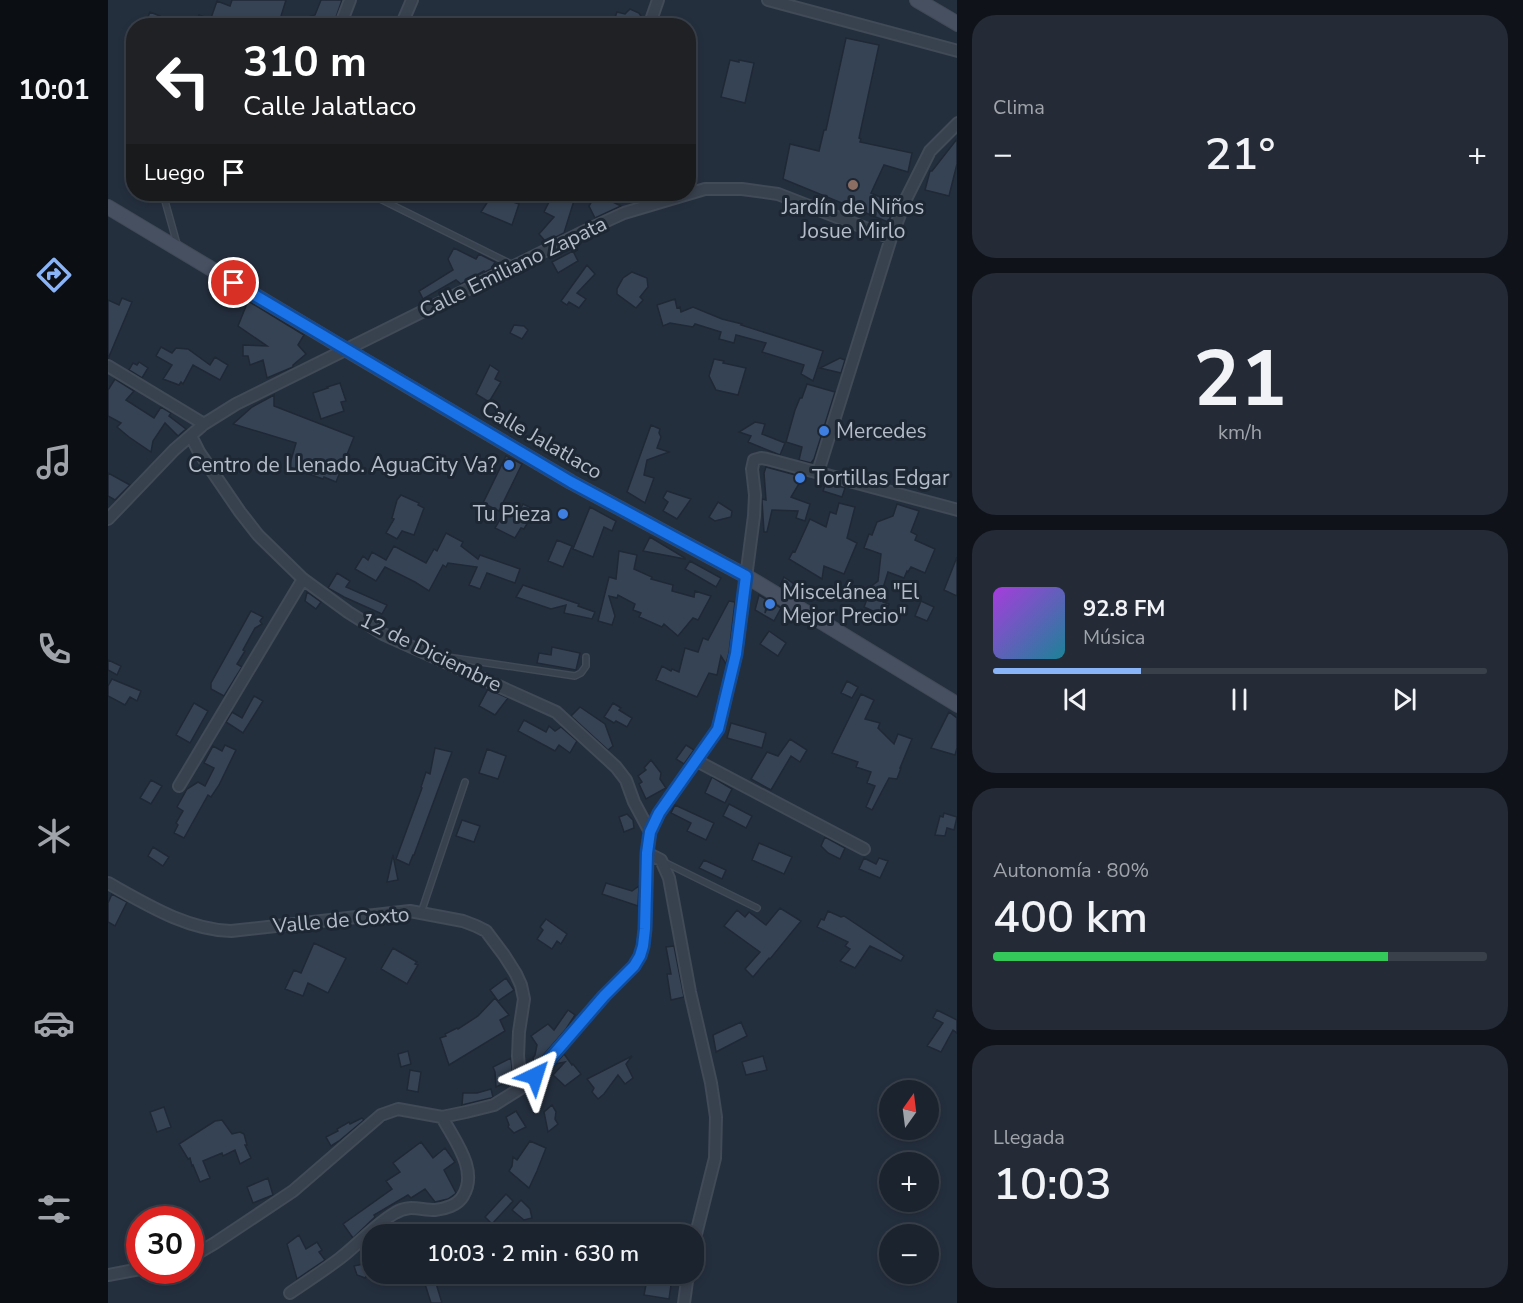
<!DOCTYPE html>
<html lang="es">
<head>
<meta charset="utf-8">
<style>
	:root { --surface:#1b232e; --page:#242b36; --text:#f1f3f6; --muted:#a0a4aa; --line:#39404a; --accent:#8ab4f8 }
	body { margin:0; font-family:"Nunito Sans",sans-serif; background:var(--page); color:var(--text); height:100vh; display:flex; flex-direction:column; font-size:22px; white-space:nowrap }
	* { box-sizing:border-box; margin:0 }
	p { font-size:20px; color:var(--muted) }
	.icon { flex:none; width:33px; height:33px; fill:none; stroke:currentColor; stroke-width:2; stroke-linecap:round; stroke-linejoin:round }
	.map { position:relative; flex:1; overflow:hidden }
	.details { display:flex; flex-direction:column; gap:15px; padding:15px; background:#0f1319; width:566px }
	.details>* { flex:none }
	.hud { position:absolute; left:18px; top:18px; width:570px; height:183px; border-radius:24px; box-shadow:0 3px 9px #0003,0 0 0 2px var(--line); background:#202124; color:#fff; overflow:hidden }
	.needle { width:39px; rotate:14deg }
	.fabs { position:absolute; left:771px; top:1080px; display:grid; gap:12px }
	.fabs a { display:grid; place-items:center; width:60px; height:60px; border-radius:50%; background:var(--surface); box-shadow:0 3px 9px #0003,0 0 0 2px var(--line); font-size:30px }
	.speed { position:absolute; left:18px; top:1206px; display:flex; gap:12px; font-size:30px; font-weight:700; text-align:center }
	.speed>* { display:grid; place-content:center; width:78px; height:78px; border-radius:50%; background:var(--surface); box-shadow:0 3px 9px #0003,0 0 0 2px var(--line); line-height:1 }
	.speed .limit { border:9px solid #d22; background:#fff; color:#111 }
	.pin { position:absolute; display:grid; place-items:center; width:51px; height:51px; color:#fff; margin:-26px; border:3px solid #fff; border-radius:50%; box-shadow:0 2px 6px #0007 }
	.me { position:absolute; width:66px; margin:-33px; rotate:41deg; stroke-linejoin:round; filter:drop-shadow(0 0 4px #0008) }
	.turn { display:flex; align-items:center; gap:21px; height:126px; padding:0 18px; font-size:27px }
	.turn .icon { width:78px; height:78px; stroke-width:2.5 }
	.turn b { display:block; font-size:42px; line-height:51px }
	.then { display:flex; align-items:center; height:57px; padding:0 18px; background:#0003; gap:12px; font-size:22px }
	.big { font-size:45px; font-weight:600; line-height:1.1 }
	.details .tile { flex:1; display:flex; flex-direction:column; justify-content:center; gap:9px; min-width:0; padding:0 21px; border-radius:24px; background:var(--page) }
	.details .dial { align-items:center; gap:0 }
	.dial b { font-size:78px; line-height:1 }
	.song { display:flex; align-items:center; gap:18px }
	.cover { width:72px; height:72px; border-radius:9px; background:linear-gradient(135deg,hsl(280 70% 55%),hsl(190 70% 35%)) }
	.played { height:6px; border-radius:3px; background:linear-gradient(90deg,var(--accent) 30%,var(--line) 30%) }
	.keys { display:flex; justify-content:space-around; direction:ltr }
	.heat { display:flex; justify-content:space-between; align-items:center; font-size:33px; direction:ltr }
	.charge { height:9px; border-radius:4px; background:linear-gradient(90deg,#34c759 80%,var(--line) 0) }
	.trip { position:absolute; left:254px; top:1224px; width:342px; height:60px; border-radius:24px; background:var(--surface); box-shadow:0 3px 9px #0003,0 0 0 2px var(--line); font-weight:600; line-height:60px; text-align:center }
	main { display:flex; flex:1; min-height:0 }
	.menu { display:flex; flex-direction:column; width:108px; justify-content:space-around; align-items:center; background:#0b0e12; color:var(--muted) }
	.menu .icon { width:42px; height:42px }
	.menu .selected { color:var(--accent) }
	.menu b { font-size:27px; color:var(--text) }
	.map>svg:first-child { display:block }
	.building { fill:#364354; stroke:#1f2835; stroke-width:1.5 }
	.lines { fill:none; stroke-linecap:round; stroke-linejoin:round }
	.service-casing { stroke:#414a57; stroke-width:8 }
	.minor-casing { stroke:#414a57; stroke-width:14 }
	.secondary-casing { stroke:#414a57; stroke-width:16 }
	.service { stroke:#38414e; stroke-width:5 }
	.minor { stroke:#38414e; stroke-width:10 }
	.secondary { stroke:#465061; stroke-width:14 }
	.route-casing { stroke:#114b97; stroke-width:15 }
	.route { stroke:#1a73e8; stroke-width:10 }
	.education-dot { fill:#8d6e63; stroke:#1d2633; stroke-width:2 }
	.shop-dot { fill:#3f7fe0; stroke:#1d2633; stroke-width:2 }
	.labels { text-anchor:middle; stroke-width:6; stroke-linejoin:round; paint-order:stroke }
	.poi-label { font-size:21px; fill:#b4bcc9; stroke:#1d2633; text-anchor:start }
	.street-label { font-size:21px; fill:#b4bcc9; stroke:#1d2633 }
</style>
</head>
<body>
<main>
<nav class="menu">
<b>10:01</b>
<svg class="icon selected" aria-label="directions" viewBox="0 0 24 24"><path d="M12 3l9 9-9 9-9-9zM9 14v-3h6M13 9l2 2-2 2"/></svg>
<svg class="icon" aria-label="music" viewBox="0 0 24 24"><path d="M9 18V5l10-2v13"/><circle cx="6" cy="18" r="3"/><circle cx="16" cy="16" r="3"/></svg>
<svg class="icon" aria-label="phone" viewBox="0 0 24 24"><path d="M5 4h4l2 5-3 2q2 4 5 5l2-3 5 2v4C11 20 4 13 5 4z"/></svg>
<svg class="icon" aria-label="climate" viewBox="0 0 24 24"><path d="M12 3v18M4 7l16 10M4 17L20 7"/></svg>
<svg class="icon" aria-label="car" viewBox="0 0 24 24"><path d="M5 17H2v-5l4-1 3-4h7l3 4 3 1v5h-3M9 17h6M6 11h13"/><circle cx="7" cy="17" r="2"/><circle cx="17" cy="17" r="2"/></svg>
<svg class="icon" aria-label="filters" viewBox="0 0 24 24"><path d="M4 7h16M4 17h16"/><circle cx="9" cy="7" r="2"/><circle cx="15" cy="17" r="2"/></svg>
</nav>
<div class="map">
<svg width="850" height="1303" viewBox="0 0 850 1303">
	<rect width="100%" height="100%" fill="#242f3e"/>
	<path class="building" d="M124,0H178L170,26H125L103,18L109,1L122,6Z
		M213,0H234L225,26H196L200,17L207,15Z
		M522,9L531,13L535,19L534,26H504L509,12L517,14Z
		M42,12L52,16L49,26L38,22Z
		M91,15L118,25L117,26H87Z
		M738,38L771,45L751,138L753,139L752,142L804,153L800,172L776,165L763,193L788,204L780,222L675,179L682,144L711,151L716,130H718Z
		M622,60L631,62V60L646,63L637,103L613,97Z
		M849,139V164L841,196L817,190L822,171H824Z
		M445,194H468L456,233L438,242L431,234L446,217L436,212Z
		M488,194H489L513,206L487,218L481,206Z
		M384,195L411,204L404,225L373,212Z
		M346,248L368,259L371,254L387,262L383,269L377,272L376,271L353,284L348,280L315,299L311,291L345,270L340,259Z
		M465,251L470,261L450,273L444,262Z
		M479,265L487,274L469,293L478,299L471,308L461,302L459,305L453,301Z
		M524,272L539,278L540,287L532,297L535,300L528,308L509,294V289L515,278Z
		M14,298L24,302L0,359V300L11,305Z
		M567,299L569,308L572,307L573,312L585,307L614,319L634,324L633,325L715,351L705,381L693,374L696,365L654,352L658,343L632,336L628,335L626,343L611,339L613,332L587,324L585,327L562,323L555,326L549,305Z
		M140,301L196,335L190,345L198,354L185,365V367L159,378L155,360L142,365L140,356H135V345L159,346L130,326Z
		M406,325L416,326L420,330L414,339L402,333Z
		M53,347L64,353L68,348L80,349L102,365L107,357L120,365L112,380L85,365L75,384L73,382L71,385L55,379L64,365L48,356Z
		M732,358L737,360L733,373L712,368Z
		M606,359L616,361L615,363L638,368L630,395L608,390L601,376Z
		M31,362L40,368L34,378L21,370L25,363L29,365Z
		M382,365L391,371L387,379L393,382L381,402L368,394Z
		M7,379L26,391L18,400L46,418L53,407L63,413L61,416L78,429L70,436L57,423L45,441L43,452L21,437L9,427L13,423L0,416V390Z
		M232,383L238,401L233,402L236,411L213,419L205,393L220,388L219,387Z
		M699,384L727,392L706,459L703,463L691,460L694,447L678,442L687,410L692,398H694Z
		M166,395V406L246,437L228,482L216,477L215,479L181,467L188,443L125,424L144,407Z
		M647,422L657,424L654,434L677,443L672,455L640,442L643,436L631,432Z
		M543,425L552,429L551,433L553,437L549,448L561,452L539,460L536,475L546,478L537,503L519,492Z
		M398,456L414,464L391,511L375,503Z
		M658,467L695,477L683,497L702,504L697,521L688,518L690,511L664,510L659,532H656L654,501V499L658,500L656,473Z
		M0,473L22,485L7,500L0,496Z
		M718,482L737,488L734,497L715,491Z
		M559,491L583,499L569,519L555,511L560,502L555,498Z
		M293,495L311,503L310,505L316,508L306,535L294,531L289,539L278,533L286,519L284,518L289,500Z
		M610,502L624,511L623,517L607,521L601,517Z
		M731,503L747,507L739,538L749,543L736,574L716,566L714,579L681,559L685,551L687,552L702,519L718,527L722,512L728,514Z
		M415,504L427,510L416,529L413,528L407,538L387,528L400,506L411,512Z
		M789,504L811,511L803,532L809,535L807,540L827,549L817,573L803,567L800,572L799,571L796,578L780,572L775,588L777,595L775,602L781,604L776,616L756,607L759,599L762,587L770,581L773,554L756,548L761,534L764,535L769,522L785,516Z
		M482,507L508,521L504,531L496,527L485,557L465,549Z
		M338,533L355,542L353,546L370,559L372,555L412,569L407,583L379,573L372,589L361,585L369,567L340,563L338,567L335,565L321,591L307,582L277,567L268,581L247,569L255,556L260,560L264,552L278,560L286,546L318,563L326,549L329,551Z
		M542,537L577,558V559L535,551Z
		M449,540L464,546L455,567L440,561Z
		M511,551L529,555L526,569L544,577L543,579L565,585L564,591L586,597L587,591L603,596L590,620L585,618L570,636L556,624L554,627L531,617L533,613L525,610L527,604L510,595L509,598L501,596L507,616L504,625L490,621L501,577L508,579Z
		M849,557V596L836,590Z
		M582,561L613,578L608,587L577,569Z
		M229,573L242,581L238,587L279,605L274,614L236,597L220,588Z
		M676,577L686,584L684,587L687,589L683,593L672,586Z
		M415,585L471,604L470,606L487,612L484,619L456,613L458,605L443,609L408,597Z
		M199,592L213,602L208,609L197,601Z
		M651,595L659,600L657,613L662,601L673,608L666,621L647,610Z
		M621,601L627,602L621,653L618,664L613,656L609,675L601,673L589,697L548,680L554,666L563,671L564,669L571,672L577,648L590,652L595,638L600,640Z
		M813,601L826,607L819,621L807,616Z
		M143,611L155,617L152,621L154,624L147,628L135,650L137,651L129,664L134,667L116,696L103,689V683Z
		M661,631L678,643L670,656L652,644Z
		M444,647L472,653L468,670L429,663L431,653L443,655Z
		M0,660L13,666L9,675L0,670Z
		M4,679L33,691L29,701L22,697L17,705L0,696V686Z
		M739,681L750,687L744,698L733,693Z
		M380,689L400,698L387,715L371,706Z
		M753,694L766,700L757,719L772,723L770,728L786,744L790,734L804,739L792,768H793L789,779L781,778L764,810L758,807L767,786L759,783L763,772L748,767L750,762L724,753Z
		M146,696L155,701L135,733L118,722L124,712L134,718Z
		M86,703L100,711L82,743L68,735Z
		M505,703L513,708L511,710L524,718L519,727L508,721L506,723L496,717Z
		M472,707L497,724L505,746L500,750L463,716Z
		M841,712L849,718V748L847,755L823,748Z
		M416,720L438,732L441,726L447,731L453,727L469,741L462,753L451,745L447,751L410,731Z
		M623,723L658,733L654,748L619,738Z
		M682,739L699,750L692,762L683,756L663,790L643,779L659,752L670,756Z
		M117,745L128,750L111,785L103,797L100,795L76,838L66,833L70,825L68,823L75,811L69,807L79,789L90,782L97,786L106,768L96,763L105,746L114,751Z
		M578,745L586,750L576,764L568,759Z
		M327,748L344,752L306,855H305L301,865L288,859L314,788L313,787L318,772L322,774Z
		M379,749L398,756L390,779L371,773Z
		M543,760L553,773L552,779L558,788L538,799L531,784L534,782L530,776L538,770L536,768Z
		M604,777L624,789L617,803L597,793Z
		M43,780L54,786L43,804L32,798Z
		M621,804L644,816L638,828L615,816Z
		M567,805L606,823L598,840L579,831L583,823L563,813Z
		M836,813L849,817L846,830L839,828L837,836L827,835L832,816L835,817Z
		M519,814L525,820L526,828L516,832L511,817Z
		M354,820L372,826L366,842L348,836Z
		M717,837L737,848L732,859L720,853L713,846Z
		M651,843L684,857L676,874L644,860Z
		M45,847L61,857L55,866L40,856Z
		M285,855L290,880L279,882Z
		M756,858L768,864L771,858L780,861L772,878L751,869Z
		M596,860L618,870L614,879L591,868Z
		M498,883L524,891L531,886L530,906L494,894Z
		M4,894L19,902L7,926L0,922V903Z
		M672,908L693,921L662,959L661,958L645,977L637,969L652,952L616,926L629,910L637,917L641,912L658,925Z
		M720,911L733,917L736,916L796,956L793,961L762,946L747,968L732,961L742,949L737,946L740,942L709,927L713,919L716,920Z
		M438,919L459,934L453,944L449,941L444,949L429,939L435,930L432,927Z
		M206,943L238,958L220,993L200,983L195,996L177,989L186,970L193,973Z
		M566,946L576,997L563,1000L559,974H563L558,947Z
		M285,948L309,962L307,964L310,965L299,984L273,969Z
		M398,978L406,990L390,1001L382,990Z
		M387,998L401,1015L392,1020L397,1031L341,1065L332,1038L338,1036L337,1034L349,1028L350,1029L370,1016Z
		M460,1010L467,1015L458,1029L427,1065L425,1058L427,1055L429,1045L423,1036L440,1024L446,1030Z
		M829,1010L849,1020V1033L845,1030L833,1052L819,1046L835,1023L825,1018Z
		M633,1022L639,1036L608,1052L605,1035Z
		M300,1051L303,1064L293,1067L290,1054Z
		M456,1054L464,1065L465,1064L473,1074L457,1086L445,1075L457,1062L447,1064Z
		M524,1056L518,1064L525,1078L517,1084L510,1075L496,1094L490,1099L484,1092L486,1088L479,1079Z
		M655,1056L659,1070L638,1075L634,1062Z
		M403,1058L405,1079L388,1087L387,1072L385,1067Z
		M302,1070L313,1072L310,1092L299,1090Z
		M383,1089L385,1097L383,1098L354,1105L355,1093H369Z
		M444,1105L448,1112L447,1119L450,1124L440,1132L436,1112Z
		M56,1107L63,1127L49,1132L42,1112Z
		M408,1111L418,1127L406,1133L400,1127L401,1125L398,1117Z
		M254,1118L256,1120L231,1141L223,1146L218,1137L230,1131L229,1129L241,1122L242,1124Z
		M114,1120L124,1134L132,1132L136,1134L139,1145H137L143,1158L132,1164L127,1150L115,1156L114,1153L95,1161L102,1178L92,1182L85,1165L84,1166L82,1158L80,1159L71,1144L107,1121Z
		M422,1141L438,1148L429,1171L421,1188L401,1171L404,1166L405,1157L409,1160Z
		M313,1142L325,1158L337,1148L347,1162L336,1170L348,1193L347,1194L340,1199L327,1202L317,1189L303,1198L300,1195L266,1215L267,1217L245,1238L235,1224L284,1189L278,1181L292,1172L285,1163Z
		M160,1178L165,1195L145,1203L139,1187Z
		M398,1194L405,1201L384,1224L377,1217Z
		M413,1200L422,1209L424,1218L416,1220L404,1210Z
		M191,1235L198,1249L209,1242L214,1250L211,1252L217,1260L189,1279L179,1244Z
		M264,1262V1269L257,1278L249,1275L246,1266Z
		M540,1274L564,1278L561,1299L536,1295Z
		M327,1280L334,1303H323L317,1284Z"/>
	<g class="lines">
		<g class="service-casing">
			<path id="service" d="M57,194V201L69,244
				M262,194L405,265
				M332,656L467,676L473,673L478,666V657
				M556,862L649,908
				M313,913L357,782"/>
		</g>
		<g class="minor-casing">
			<path id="minor" d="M660,0L850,51
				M232,26L242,0
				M293,26L304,0
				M541,26L550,0
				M0,366L96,424
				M83,436L91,452L132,512L150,535L195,579L240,612L275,634L448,712L508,767L518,780L526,802L542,832
				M710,472L783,238L798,199L822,151L850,123
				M0,519L66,450L96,424L128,404L481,229L516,213L597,189H634L670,194L783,238
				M589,761L756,849
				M71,786L195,579
				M539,853L553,860L561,878L582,992L603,1083L608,1117L607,1158L585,1246
				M0,883C38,904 79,930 123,931L302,911L355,921L368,926L378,931L396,955L408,974L413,985L416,999L411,1032L410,1056L413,1088
				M82,1255L90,1253L107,1243L185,1191L273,1115L290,1109L334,1117L358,1112L386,1105L413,1088L427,1076L496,996L526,966L532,956L535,946L537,929L539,853L542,832L551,813L610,729L628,654L646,516L647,495L644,469L646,460L653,458L659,459L850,510
				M0,1275L32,1269
				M182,1293C198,1282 215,1271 231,1259C250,1245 266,1225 287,1213C301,1204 312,1210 327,1210C337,1209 350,1205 355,1196C371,1170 346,1140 334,1117
				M576,1303L580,1274"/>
		</g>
		<g class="secondary-casing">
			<path id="secondary" d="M809,0L850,24
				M0,207L237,349L463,482L638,576L850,705"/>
		</g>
		<use href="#service" class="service"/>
		<use href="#minor" class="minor"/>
		<use href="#secondary" class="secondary"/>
	</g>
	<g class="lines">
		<g class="route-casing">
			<path id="route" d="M126,283L463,482L638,576L628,654L610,729L551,813L542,832L539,853L537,929L535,946L532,956L526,966L496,996L427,1076"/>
		</g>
		<use href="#route" class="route"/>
	</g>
	<circle class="education-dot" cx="745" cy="185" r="6"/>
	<g class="shop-dot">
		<circle cx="716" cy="431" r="6"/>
		<circle cx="401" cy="465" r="6"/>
		<circle cx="692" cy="478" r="6"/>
		<circle cx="455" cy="514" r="6"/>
		<circle cx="662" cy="604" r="6"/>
	</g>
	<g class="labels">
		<g class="poi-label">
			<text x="745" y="214" text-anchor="middle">Jardín de Niños<tspan x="745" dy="24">Josue Mirlo</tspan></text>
			<text x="728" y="438">Mercedes</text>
			<text x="389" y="472" text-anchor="end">Centro de Llenado. AguaCity Va?</text>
			<text x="704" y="485">Tortillas Edgar</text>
			<text x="443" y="521" text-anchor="end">Tu Pieza</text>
			<text x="674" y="599">Miscelánea "El<tspan x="674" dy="24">Mejor Precio"</tspan></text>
		</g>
		<g class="street-label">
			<text transform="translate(405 267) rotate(-26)" y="7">Calle Emiliano Zapata</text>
			<text transform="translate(434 440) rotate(30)" y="7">Calle Jalatlaco</text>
			<text transform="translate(323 652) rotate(26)" y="7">12 de Diciembre</text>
			<text transform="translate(233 920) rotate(-5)" y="7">Valle de Coxto</text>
		</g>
	</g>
</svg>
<div class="fabs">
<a><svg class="needle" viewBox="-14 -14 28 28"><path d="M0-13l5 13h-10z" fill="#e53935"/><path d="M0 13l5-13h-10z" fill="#a0a4aa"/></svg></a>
<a>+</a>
<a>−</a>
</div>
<div class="speed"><div class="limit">30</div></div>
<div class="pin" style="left:126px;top:283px;background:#d93025"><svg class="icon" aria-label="arrive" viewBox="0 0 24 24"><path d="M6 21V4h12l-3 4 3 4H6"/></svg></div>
<svg class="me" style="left:427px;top:1076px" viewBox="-20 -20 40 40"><path d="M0-17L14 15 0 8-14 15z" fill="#1a73e8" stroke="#fff" stroke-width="4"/></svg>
<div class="trip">10:03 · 2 min · 630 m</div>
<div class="hud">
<div class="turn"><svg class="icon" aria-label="left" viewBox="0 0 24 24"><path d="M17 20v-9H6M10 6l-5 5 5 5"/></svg><div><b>310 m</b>Calle Jalatlaco</div></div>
<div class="then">Luego<svg class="icon" aria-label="arrive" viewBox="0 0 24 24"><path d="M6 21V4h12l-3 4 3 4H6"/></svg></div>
</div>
</div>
<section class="details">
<div class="tile"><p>Clima</p>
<div class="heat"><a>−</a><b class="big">21°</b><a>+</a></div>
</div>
<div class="tile dial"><b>21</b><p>km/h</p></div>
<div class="tile">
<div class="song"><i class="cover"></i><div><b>92.8 FM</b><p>Música</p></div></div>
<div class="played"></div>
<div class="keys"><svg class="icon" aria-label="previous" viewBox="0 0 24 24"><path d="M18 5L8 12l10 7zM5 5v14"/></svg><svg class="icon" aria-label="pause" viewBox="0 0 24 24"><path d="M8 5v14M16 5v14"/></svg><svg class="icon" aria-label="next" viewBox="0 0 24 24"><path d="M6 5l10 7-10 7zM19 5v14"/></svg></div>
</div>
<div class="tile"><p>Autonomía · 80%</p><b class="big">400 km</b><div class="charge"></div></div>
<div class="tile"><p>Llegada</p><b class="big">10:03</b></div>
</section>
</main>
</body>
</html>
